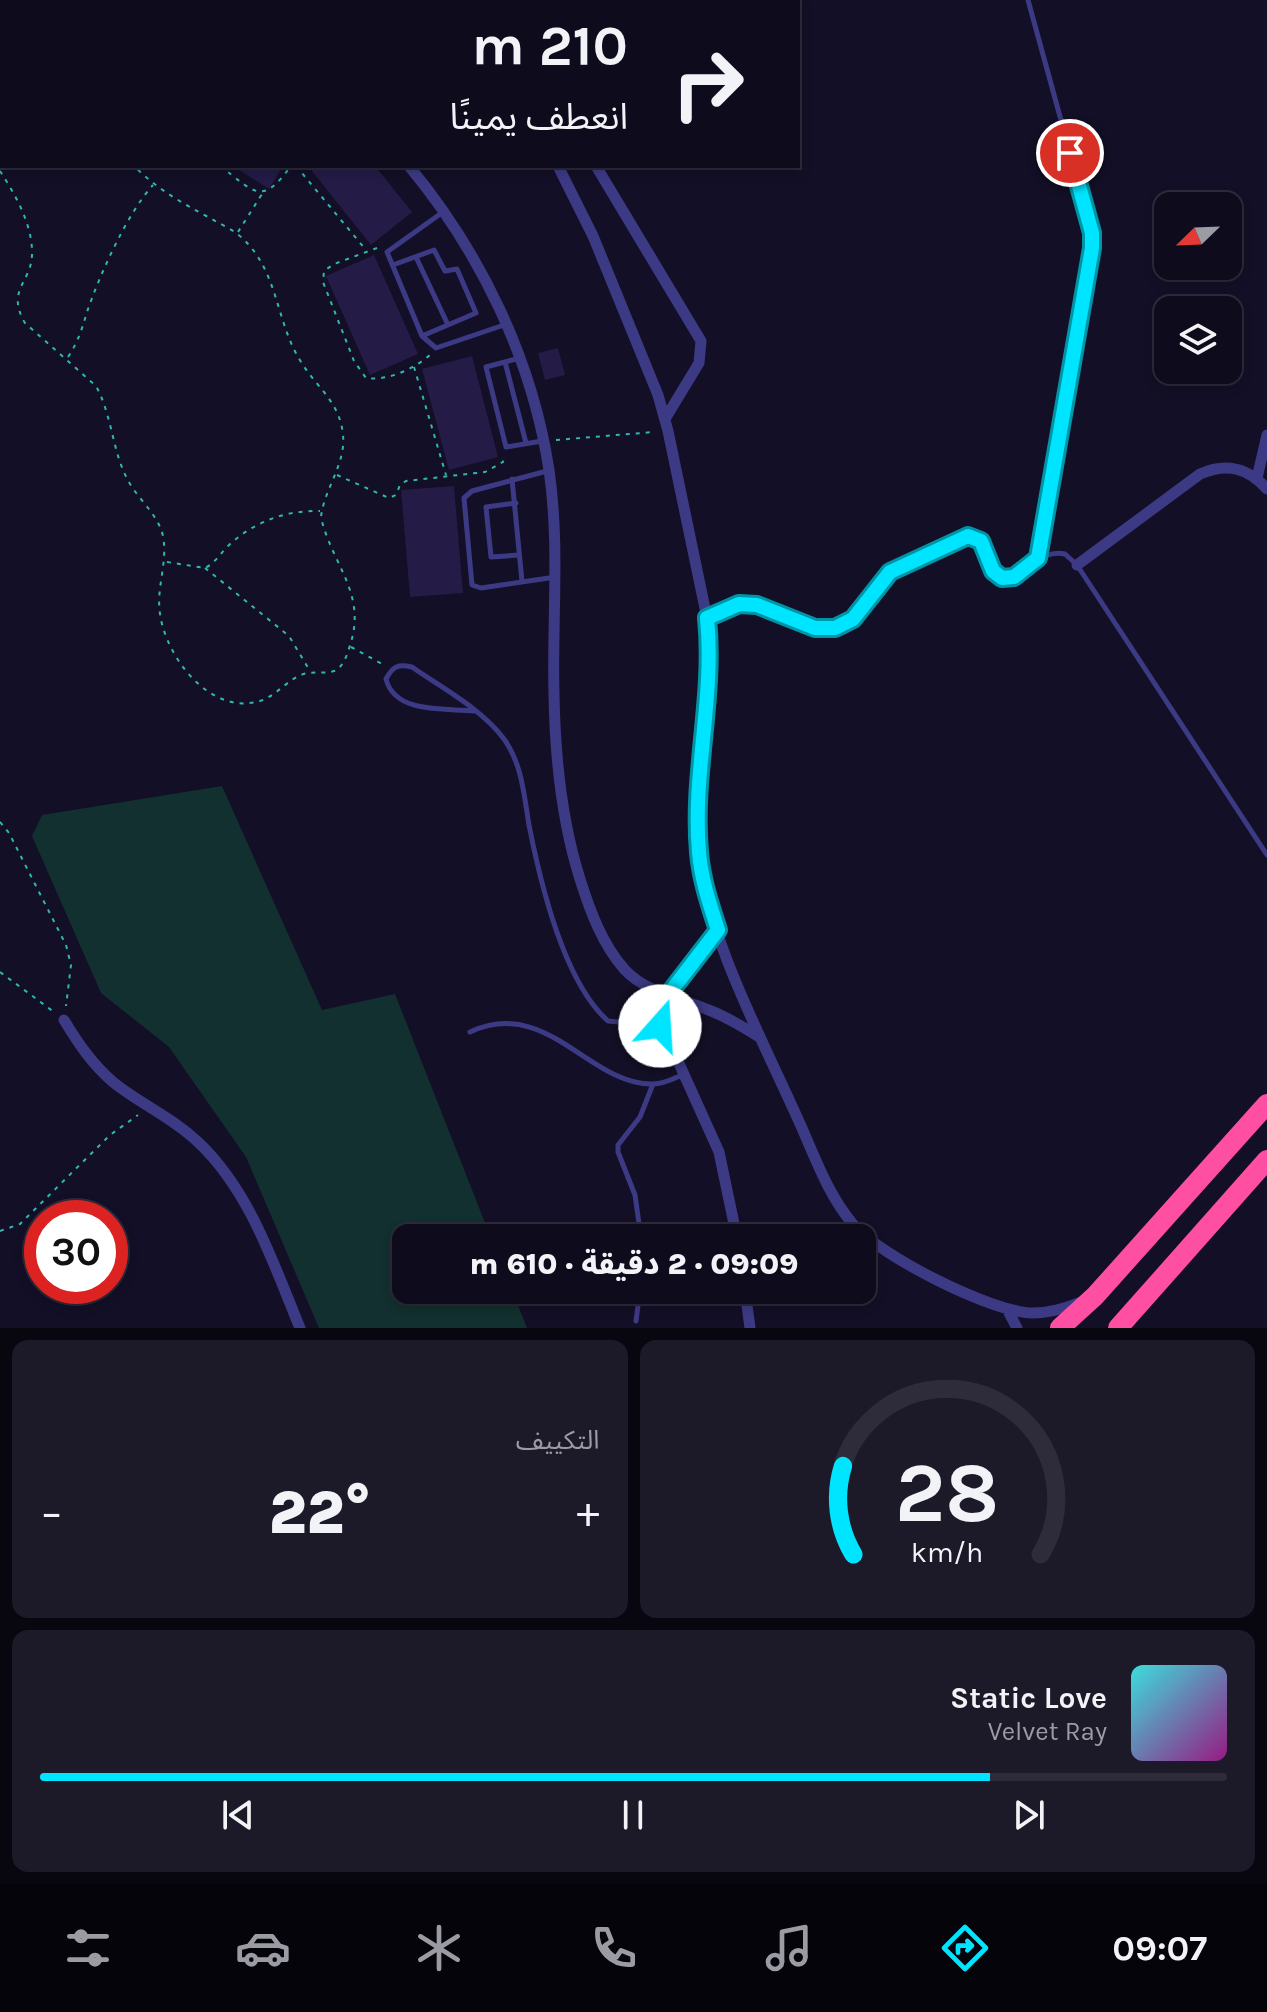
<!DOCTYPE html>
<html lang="ar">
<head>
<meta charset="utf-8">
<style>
	:root { --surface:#0e0b1c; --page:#1c1929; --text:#f1f3f6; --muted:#9b9ba3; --line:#2e2b3b; --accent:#00e5ff }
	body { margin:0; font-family:Karla,"Noto Sans Arabic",sans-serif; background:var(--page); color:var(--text); direction:rtl; height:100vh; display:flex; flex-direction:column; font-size:30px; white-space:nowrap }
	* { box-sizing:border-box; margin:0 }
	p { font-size:26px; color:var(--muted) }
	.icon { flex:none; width:44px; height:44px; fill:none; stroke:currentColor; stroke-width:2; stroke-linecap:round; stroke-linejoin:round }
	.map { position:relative; height:1328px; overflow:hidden; direction:ltr }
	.drawer { display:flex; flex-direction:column; gap:12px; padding:12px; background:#08060f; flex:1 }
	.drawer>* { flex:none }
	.top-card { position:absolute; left:0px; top:0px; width:800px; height:168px; box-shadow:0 4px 12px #0003,0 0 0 2px var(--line); direction:rtl; background:#0e0b1c; color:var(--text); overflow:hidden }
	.needle { width:52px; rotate:247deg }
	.tools { position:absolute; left:1154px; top:192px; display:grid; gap:16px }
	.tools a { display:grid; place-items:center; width:88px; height:88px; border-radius:16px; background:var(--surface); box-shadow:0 4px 12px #0003,0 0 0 2px var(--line); font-size:40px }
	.speed { position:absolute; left:24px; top:1200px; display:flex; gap:16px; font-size:40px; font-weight:700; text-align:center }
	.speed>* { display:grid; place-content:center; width:104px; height:104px; border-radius:50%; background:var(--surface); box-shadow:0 4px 12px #0003,0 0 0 2px var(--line); line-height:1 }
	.speed .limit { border:12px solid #d22; background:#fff; color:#111 }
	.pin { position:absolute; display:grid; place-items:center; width:68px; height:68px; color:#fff; margin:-34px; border:4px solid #fff; border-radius:50%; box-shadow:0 2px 8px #0007 }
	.me { position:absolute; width:88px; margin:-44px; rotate:19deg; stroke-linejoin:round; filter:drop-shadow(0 0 6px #0008) }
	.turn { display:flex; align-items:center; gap:28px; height:168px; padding:0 40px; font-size:36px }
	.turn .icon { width:104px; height:104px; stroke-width:2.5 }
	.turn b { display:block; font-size:56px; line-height:68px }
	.big { font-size:60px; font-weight:800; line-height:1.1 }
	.drawer .card { flex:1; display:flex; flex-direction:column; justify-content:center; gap:12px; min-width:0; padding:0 28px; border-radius:16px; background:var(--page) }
	.drawer .dial { align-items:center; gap:0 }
	.dial svg { height:208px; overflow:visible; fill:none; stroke:var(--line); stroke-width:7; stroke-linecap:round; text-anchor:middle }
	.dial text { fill:var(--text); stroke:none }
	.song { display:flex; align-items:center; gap:24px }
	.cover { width:96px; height:96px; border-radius:12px; background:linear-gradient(135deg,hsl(180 70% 55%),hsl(310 70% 35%)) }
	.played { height:8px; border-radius:4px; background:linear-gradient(90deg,var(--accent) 80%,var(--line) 80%) }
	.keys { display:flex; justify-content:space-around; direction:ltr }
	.heat { display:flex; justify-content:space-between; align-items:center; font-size:44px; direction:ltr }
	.drawer .tiles { flex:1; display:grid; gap:12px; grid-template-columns:1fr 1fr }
	.card:last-child { grid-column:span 2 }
	.trip { position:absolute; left:392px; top:1224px; width:484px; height:80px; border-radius:16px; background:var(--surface); box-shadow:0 4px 12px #0003,0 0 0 2px var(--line); font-weight:800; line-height:80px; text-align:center; direction:rtl }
	.menu { display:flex; height:128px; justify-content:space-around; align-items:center; background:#06040b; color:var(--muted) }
	.menu .icon { width:56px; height:56px }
	.menu .active { color:var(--accent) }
	.menu b { font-size:36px; color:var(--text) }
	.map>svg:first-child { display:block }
	.green { fill:#12302f }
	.building { fill:#241b47 }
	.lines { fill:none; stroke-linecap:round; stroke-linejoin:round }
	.path { stroke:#2fb8b0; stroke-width:2; stroke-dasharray:4 6; stroke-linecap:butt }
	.lane { stroke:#3d3a85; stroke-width:5 }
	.street { stroke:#3d3a85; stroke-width:11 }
	.highway { stroke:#ff4fa3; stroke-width:20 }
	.route-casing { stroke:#0095a6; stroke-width:20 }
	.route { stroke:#00e5ff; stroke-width:14 }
</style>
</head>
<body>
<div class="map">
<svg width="1267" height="1328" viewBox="0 0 1267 1328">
	<rect width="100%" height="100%" fill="#130f26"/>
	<path class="green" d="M222,786L322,1010L395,994L491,1238H406V1290H512L527,1328H319L246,1157L169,1047L101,993L32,836L42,815Z"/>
	<path class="building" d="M233,166H283L269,189Z
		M308,166H375L412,212L371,245Z
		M374,255L418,354L370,375L326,276Z
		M558,348L565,375L545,380L538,353Z
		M472,356L498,457L449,470L422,369Z
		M454,486L463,593L410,597L401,490Z"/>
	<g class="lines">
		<path class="path" d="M0,38L2,39
			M0,101L2,103
			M220,166C255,192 261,207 291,166
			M296,166L366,250
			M0,171C15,194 32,224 32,252C33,282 5,289 25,323L96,386C113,417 112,454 130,484C141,502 158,515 163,536C168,563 156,587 160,614C166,657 210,716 260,701C276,696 286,681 301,675C313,670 326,675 337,670C345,663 348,652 351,642C366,592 331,563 321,517C324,489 346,464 343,435C340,402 317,388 301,362C275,321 279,271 241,237C232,229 220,224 210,218C182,203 157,189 134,166
			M238,232L262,194
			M377,248L334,264L324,271L323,282L354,361L366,378C389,381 413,369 430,355
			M68,357C78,342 82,329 87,312C100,274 127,214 153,185
			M414,367L446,475
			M556,440L654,432
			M337,475L389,498L396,495L400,485L406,481L485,472L503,462L504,456
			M167,562L205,568C215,563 220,554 228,546C253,522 286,510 320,511
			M205,568L289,636L310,671
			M351,647L384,665
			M0,822L9,833L66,945L71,965L66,1006
			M0,972L54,1012
			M0,1231L20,1224L110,1135L138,1115"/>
		<path class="lane" d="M79,0H82
			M173,0L176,2
			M1028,0L1092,233V248L1038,558
			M215,2L217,0
			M443,212L387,252L422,336L436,348L504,325
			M416,257L448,325
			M393,265L434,250L445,271L457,269L476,313L422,336
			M520,358L486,367L506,447L542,441
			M505,362L526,443
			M547,471L472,491L464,498L472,585L481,588L556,577
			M512,479L522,581
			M516,503L486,507L491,557L519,555
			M708,617L739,604L757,605L815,628H835L853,619L890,572L968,536L981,541L993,571L1002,578C1026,578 1039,548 1065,554L1077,565L1267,855
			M474,711C444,708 395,714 386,679C393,666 398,664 412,667C442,688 482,709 504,739C522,764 524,795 529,825C540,881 564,982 608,1021L660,1026
			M470,1032C547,996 590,1086 653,1084C664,1084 673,1079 682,1075
			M641,1238L635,1195L618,1152V1145L640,1117L653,1084
			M636,1321L640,1290"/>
		<path class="street" d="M231,0L234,2
			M470,0L471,2
			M409,166C481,253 532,359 549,470C560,545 552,619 554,694C555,756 561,819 580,879C590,911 602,944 625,970C647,993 678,997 706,1009C725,1016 742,1026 759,1037
			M558,166L593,236L658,395L668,431L707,618C715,697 691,775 699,854C707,936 762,1039 796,1115C813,1151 826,1192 852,1223C878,1255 992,1313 1033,1313C1050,1313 1066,1308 1081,1302
			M596,166L701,341L699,363L665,419
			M1257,478L1267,435
			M1077,565L1200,474C1227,462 1248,468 1267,489
			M718,930L661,1004L659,1019L719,1152L737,1238
			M64,1020C78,1043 92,1064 113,1082C140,1104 172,1117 198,1142C250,1191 273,1263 300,1328
			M745,1290L750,1328
			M1007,1309L1017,1328"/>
		<path class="highway" d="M1060,1328L1095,1296L1267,1104
			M1118,1328L1267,1160"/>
	</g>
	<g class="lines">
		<g class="route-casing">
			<path id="route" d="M660,1026L661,1004L718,930C710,905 701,879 699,852C692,774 715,697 707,618L739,604L757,605L815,628H835L853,619L890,572L968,536L981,541L993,571L1002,578L1014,577L1038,558L1092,248V233L1070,153"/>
		</g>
		<use href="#route" class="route"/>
	</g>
</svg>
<div class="tools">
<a><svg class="needle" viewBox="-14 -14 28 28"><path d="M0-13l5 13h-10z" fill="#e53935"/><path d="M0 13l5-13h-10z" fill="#9b9ba3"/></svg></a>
<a><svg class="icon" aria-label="layers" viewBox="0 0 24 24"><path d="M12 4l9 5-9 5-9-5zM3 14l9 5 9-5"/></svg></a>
</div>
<div class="speed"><div class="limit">30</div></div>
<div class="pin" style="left:1070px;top:153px;background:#d93025"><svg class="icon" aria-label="arrive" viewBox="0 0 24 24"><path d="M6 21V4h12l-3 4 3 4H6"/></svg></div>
<svg class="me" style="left:660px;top:1026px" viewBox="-20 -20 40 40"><circle r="19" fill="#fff"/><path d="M0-13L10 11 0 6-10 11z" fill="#00e5ff"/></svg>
<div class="trip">09:09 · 2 دقيقة · 610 m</div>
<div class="top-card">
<div class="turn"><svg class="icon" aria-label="right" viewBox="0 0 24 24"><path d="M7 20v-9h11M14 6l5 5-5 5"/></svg><div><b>210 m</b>انعطف يمينًا</div></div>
</div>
</div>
<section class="drawer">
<div class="tiles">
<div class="card dial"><svg viewBox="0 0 100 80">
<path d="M14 69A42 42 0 1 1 86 69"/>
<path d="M14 69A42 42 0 0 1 10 35" stroke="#00e5ff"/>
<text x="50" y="56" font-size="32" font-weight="700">28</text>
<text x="50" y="72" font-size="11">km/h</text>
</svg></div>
<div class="card"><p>التكييف</p>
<div class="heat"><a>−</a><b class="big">22°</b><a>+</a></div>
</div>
<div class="card">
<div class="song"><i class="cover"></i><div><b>Static Love</b><p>Velvet Ray</p></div></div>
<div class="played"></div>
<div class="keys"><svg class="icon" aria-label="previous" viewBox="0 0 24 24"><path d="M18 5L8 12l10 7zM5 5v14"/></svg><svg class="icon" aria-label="pause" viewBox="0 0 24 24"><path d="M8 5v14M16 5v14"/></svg><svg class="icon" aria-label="next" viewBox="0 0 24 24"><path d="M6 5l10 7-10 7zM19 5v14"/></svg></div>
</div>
</div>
</section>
<nav class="menu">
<b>09:07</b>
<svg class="icon active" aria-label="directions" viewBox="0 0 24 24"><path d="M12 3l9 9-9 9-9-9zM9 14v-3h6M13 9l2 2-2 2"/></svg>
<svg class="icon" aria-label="music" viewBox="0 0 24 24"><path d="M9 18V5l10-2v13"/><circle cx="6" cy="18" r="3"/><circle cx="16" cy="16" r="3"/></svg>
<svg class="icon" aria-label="phone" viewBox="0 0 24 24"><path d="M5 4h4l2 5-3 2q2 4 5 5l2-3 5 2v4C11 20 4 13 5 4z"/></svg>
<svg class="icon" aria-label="climate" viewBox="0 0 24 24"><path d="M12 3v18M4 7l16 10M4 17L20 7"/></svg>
<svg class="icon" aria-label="car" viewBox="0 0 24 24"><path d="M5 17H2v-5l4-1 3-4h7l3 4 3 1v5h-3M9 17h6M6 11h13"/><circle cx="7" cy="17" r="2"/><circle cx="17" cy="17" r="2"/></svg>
<svg class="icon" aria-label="filters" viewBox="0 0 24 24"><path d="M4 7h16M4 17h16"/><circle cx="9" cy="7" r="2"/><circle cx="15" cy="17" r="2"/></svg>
</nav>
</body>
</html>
